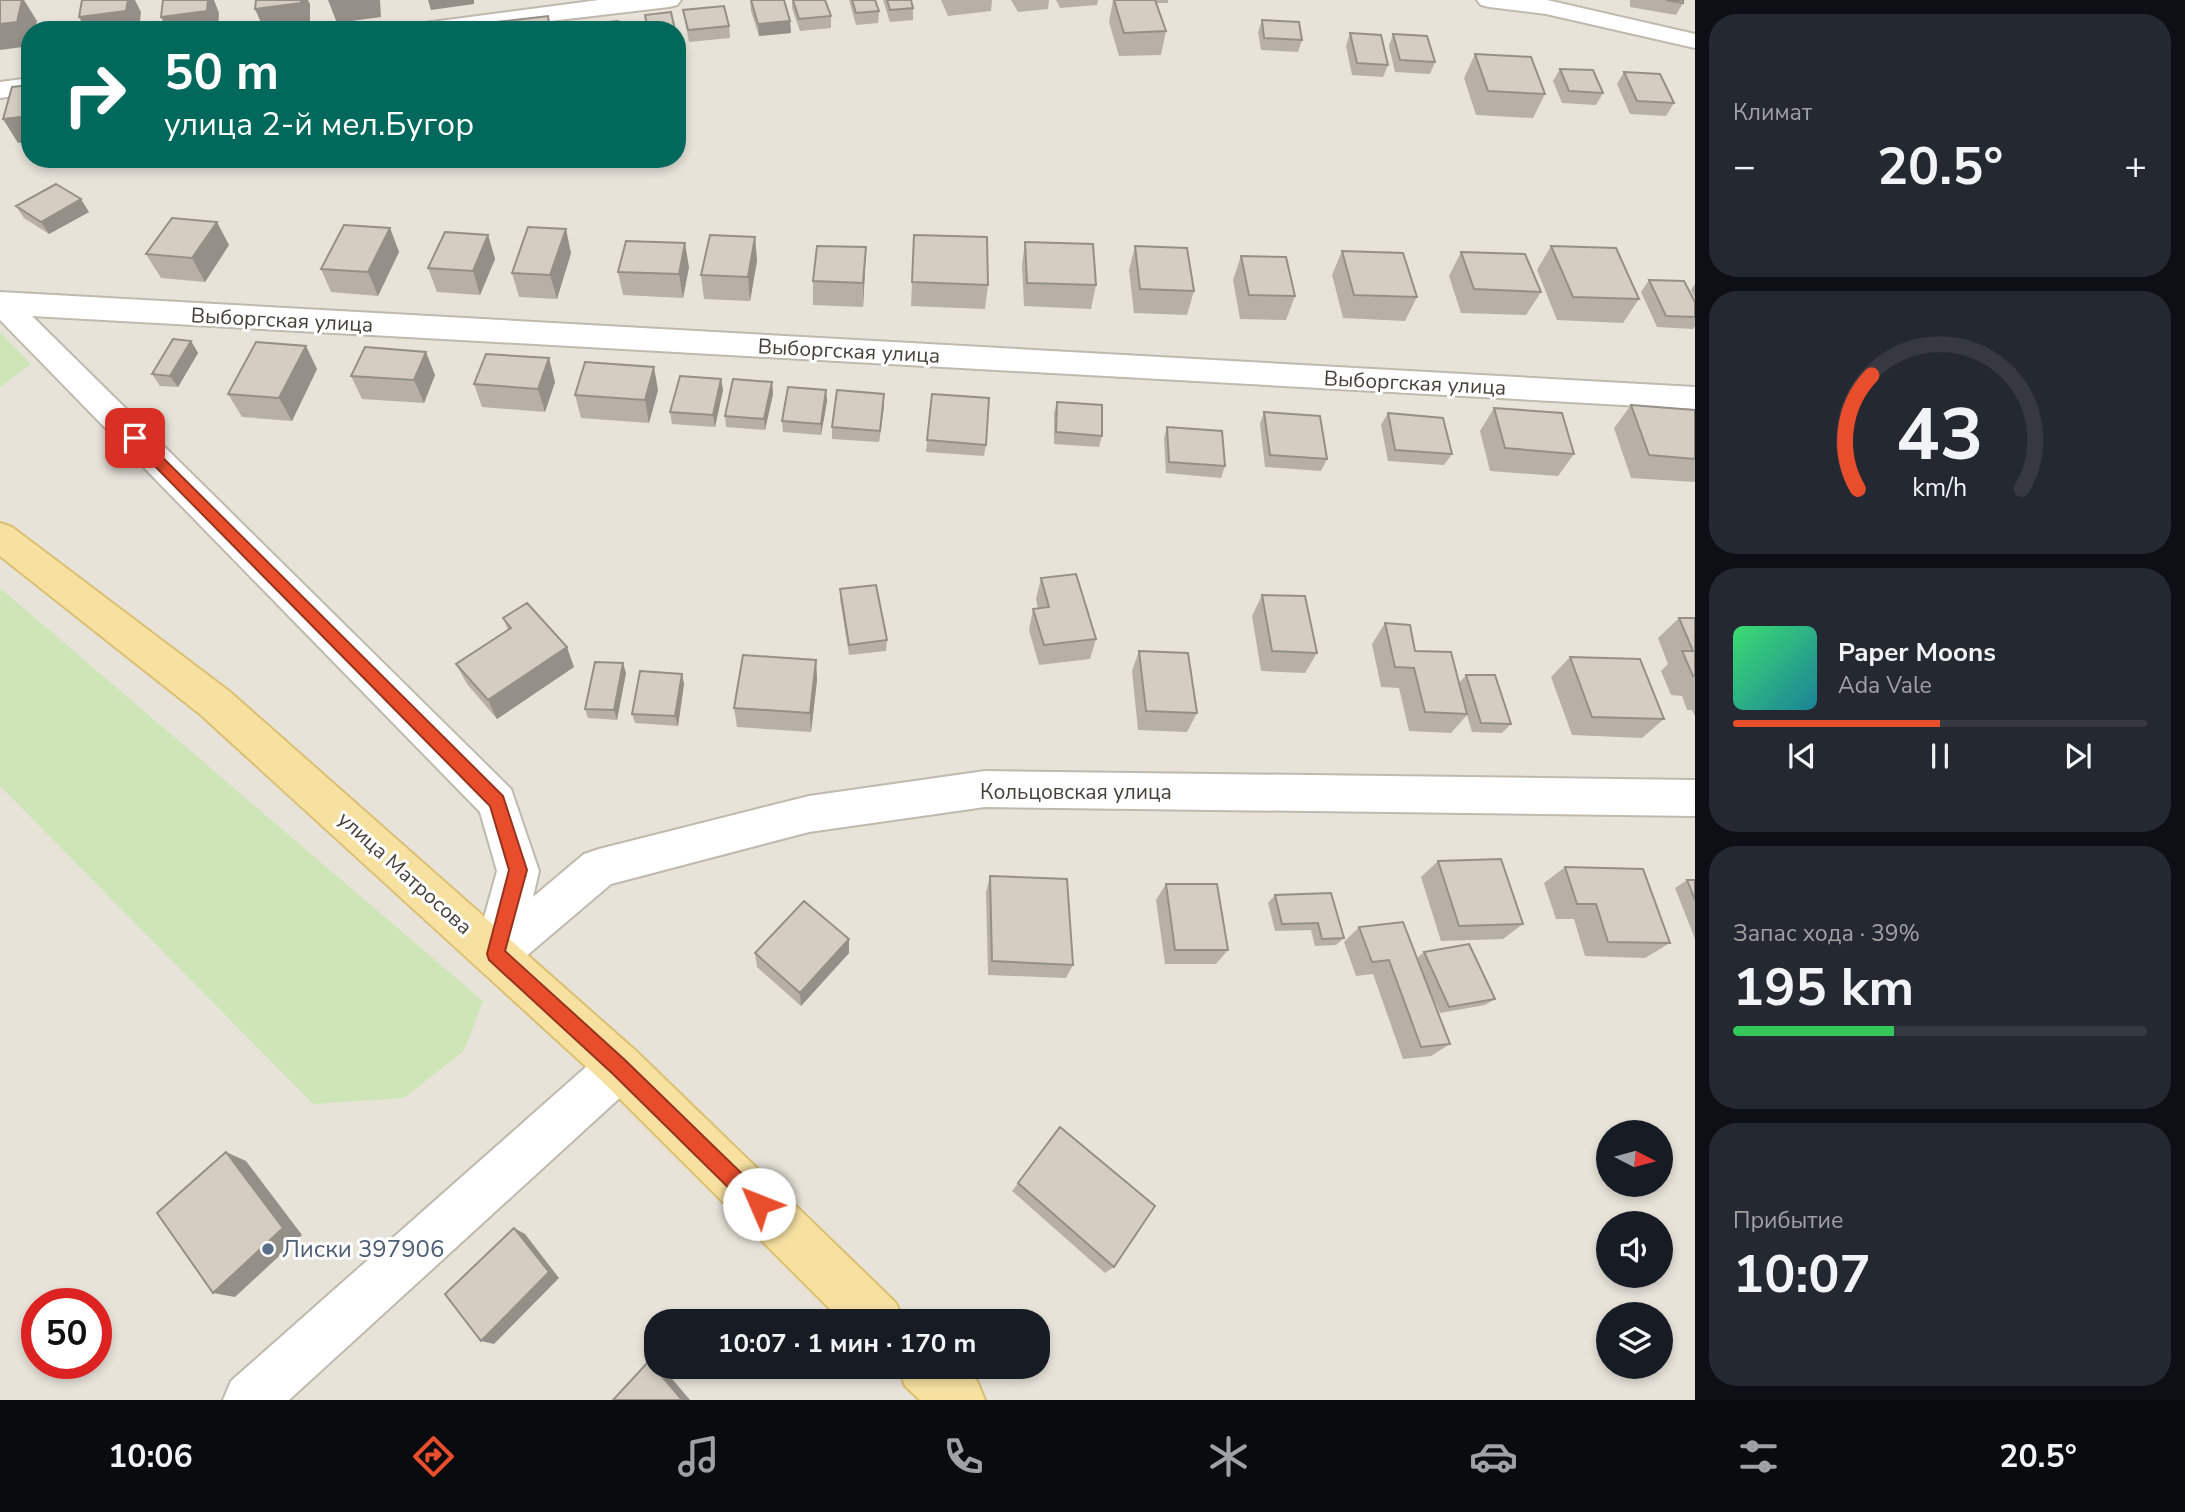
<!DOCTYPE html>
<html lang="ru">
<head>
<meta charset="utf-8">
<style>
	:root { --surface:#171b24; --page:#242831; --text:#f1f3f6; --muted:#9ea1a6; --line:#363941; --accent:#e94e2c }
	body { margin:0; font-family:"Nunito Sans",sans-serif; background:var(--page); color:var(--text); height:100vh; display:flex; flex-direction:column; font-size:26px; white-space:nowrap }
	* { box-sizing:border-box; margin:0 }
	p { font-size:23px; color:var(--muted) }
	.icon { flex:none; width:38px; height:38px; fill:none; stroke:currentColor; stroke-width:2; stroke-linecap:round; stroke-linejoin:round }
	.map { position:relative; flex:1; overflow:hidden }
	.drawer { display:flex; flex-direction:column; gap:14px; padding:14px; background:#0d0f14; width:490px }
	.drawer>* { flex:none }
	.hud { position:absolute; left:21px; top:21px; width:665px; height:147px; border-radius:28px; box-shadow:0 4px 10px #0003; background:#00695c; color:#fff; overflow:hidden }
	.needle { width:46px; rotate:96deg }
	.controls { position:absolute; left:1596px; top:1120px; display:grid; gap:14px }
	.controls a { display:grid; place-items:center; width:77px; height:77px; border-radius:50%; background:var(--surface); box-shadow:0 4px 10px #0003; font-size:35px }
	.speed { position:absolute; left:21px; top:1288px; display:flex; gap:14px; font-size:35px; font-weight:700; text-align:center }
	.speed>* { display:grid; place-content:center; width:91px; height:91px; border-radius:50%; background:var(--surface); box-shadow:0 4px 10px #0003; line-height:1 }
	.speed .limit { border:10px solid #d22; background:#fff; color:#111 }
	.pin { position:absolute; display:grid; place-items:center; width:60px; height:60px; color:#fff; margin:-30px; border-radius:14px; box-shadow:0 4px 10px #0006 }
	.me { position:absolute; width:77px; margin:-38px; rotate:314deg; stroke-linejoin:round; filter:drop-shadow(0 0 5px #0008) }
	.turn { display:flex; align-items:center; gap:24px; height:147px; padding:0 28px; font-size:32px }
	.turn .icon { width:91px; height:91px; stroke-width:2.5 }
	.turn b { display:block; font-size:49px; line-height:60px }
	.big { font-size:52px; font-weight:700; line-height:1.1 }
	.drawer .tile { flex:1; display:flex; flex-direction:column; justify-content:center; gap:10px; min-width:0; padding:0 24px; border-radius:28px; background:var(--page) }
	.drawer .dial { align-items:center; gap:0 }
	.dial svg { height:182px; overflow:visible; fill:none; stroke:var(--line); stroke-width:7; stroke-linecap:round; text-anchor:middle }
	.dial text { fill:var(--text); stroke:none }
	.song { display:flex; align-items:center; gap:21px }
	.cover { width:84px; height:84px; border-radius:10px; background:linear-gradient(135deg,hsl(140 70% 55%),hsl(190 70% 35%)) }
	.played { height:7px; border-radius:4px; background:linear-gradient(90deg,var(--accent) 50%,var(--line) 50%) }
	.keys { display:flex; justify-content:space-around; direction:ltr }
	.heat { display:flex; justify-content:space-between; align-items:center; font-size:38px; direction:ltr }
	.charge { height:10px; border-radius:5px; background:linear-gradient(90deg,#34c759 39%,var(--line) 0) }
	.trip { position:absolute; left:644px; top:1309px; width:406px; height:70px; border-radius:28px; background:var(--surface); box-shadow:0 4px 10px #0003; font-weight:700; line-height:70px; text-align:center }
	.tab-bar { display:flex; height:112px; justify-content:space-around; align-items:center; background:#090b0e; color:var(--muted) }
	.tab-bar .icon { width:49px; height:49px }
	.tab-bar .selected { color:var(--accent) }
	.tab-bar b { font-size:32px; color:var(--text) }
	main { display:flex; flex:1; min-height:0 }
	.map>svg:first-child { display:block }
	.residential { fill:#e7e3d9; fill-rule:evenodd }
	.green { fill:#cee5b7 }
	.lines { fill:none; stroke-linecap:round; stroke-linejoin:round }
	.minor-casing { stroke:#bfb9ae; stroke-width:4 }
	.major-casing { stroke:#dbbf71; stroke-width:4 }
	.minor { fill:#fff; fill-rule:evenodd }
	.major { fill:#f7e1a1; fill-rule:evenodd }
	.wall { fill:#b7b0a6 }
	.shaded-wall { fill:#959087 }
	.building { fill:#d5cdc1; stroke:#959087; stroke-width:2 }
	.route { fill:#e94e2c; stroke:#97331d; stroke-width:2 }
	.service-dot { fill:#5c6f8a; stroke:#fff; stroke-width:2.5 }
	.labels { text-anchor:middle; stroke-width:6; stroke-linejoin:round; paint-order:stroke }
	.street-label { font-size:21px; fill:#474239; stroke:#fff }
	.near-service-label { font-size:24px; fill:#4e5e75; stroke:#fff; text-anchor:start }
</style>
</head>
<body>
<main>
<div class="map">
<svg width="1695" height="1400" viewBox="0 0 1695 1400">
	<rect width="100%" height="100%" fill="#f4f1ea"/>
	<path class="residential" d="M0,0H1695V1400H0ZM30,30H677V159H30ZM1608,1132H1661V1185H1608ZM1608,1223H1661V1276H1608ZM37,1304H96V1363H37ZM1608,1314H1661V1367H1608ZM656,1321H1038V1367H656Z"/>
	<path class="green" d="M0,332L31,364L0,387Z
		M0,588L483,1001L464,1051L404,1098L313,1104L0,786Z"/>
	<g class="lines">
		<g class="minor-casing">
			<path id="minor" d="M599,0H681L677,5L669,7L475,30H412L415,25L424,23Z
				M1477,0H1547L1695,34V48L1546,14L1489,7L1481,5Z
				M30,78V94L0,98V82Z
				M0,292L1695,387V409L32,316L511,789L539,871L533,897L584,854L599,849L809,796L985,771L1695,780V816L985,807L809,832L611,884L511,969L496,975L481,969L474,954L497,871L480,812L0,320Z
				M620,1044L636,1051L643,1067L636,1083L289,1400H223L231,1381L604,1051Z"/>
		</g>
		<g class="major-casing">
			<path id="major" d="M0,523L12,527L229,691L636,1051L896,1303L904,1321H842L604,1083L201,715L0,556Z
				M898,1367H962L977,1381L985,1400H920L905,1386Z"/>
		</g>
		<use href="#minor" class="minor"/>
		<use href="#major" class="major"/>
	</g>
	<path class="wall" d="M750,0L790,21L791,33L759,36L751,11Z
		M792,0H825L831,16V28L800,31L792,8Z
		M849,0H875L879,11L878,23L856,25Z
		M883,0H911L913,8V20L890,22Z
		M941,0H992L991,11L948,16Z
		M1011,0H1049L1048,9L1018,12Z
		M1056,0H1098L1097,5L1060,8Z
		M1113,0H1168V3H1157L1166,31L1161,55L1119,56L1109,22Z
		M1630,0H1683V3L1676,15L1630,7Z
		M683,10L729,26L730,38L689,42Z
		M1262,20L1302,40L1298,52L1261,50L1258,32Z
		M1350,33L1388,65L1383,77L1352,75L1346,46Z
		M1393,34L1435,62L1430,74L1395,72L1389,46Z
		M1475,54L1545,94L1533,118L1476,115L1464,78Z
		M1560,69L1603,93L1596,105L1562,103L1553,81Z
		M1624,72L1674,103L1666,116L1630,114L1617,84Z
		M16,206L89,212L49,234L24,218Z
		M390,228L399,252L378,296L331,292L321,269Z
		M488,235L495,259L480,295L437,292L428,268Z
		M914,235L988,285L985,309L911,306Z
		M755,237L757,261L750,301L704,299L701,275Z
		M1025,242L1096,285L1091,309L1024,306L1022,265Z
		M229,245L205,282L161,278L146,254Z
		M1135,246L1194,291L1187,315L1134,313L1129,270Z
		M1551,246L1639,299L1623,323L1557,320L1537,270Z
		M866,247L863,307L813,305V281Z
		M1342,251L1417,297L1405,321L1343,318L1332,275Z
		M1461,252L1541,292L1526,315L1461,313L1449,276Z
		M571,253L557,299L519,297L512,273Z
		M1241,256L1295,296L1286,320L1240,319L1233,280Z
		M689,267L683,298L623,295L618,272Z
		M1649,280L1695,302V326L1693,329L1657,327L1641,292Z
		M1695,284V298L1691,290Z
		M191,341L198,353L178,387L160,386L152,374Z
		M549,358L555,382L545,412L482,407L474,384Z
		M317,369L292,421L242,417L228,394Z
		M435,375L424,403L362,399L351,376Z
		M721,379L723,390L715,427L672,424L670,412Z
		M772,382L773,394L765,430L726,427L725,416Z
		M658,390L649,423L581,418L575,395Z
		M826,390L827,401L821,435L783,432L782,421Z
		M932,394L986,445L984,456L926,452Z
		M1057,402L1102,436L1099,447L1054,444V413Z
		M1631,405L1695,410V482L1631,478L1614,428Z
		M884,406L879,442L832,439V427Z
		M1494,408L1574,454L1558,476L1490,471L1480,431Z
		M1264,412L1327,459L1321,471L1265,467L1260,424Z
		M1388,413L1452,454L1444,465L1388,461L1381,425Z
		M1167,427L1225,466L1221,478L1166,473L1164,438Z
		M1041,578L1096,639L1090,659L1039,665L1029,630L1033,609H1038L1036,599Z
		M840,589L887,640L886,651L849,655L840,599Z
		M1262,595L1317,653L1305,673L1261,671L1252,616Z
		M503,618L574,667L497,719L467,684L456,664L508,630Z
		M1679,618H1695V716L1692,710H1687L1682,696L1671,695L1661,671L1668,664L1658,638Z
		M1385,623L1415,651L1459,683L1466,675L1511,724L1502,733L1472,732L1467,715L1451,733L1409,731L1399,688L1381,687L1372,644Z
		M1139,651L1197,713L1187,732L1138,730L1132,671Z
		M1570,657L1664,719L1642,738L1572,735L1551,677Z
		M816,660L817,680L811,732L737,727L734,708Z
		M626,673L617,720L588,718L585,709Z
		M684,684L678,726L635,723L632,714Z
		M1438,861L1523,924L1503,939L1441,941L1421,877Z
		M1565,867L1670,943L1645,958L1585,956L1574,919H1556L1544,883Z
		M990,876L1073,965L1066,978L988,975L986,892Z
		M1687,880H1695V939L1675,888Z
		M1166,884L1228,950L1216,964H1165L1156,900Z
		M1275,895L1344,938L1336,945L1315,946L1311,930L1275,931L1268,903Z
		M1359,927L1417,958L1424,952L1495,999L1485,1005L1440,1013L1427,985L1450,1044L1431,1056L1403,1059L1373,974L1356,976L1344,942Z
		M849,939V953L801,1006L757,967L755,953Z
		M1018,1183L1114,1267L1105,1273L1012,1191Z"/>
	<path class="shaded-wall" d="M22,0H24L37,21L35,30H30V46L0,50V24Z
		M128,0H135L141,12L139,30H86L79,17Z
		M208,0H214L219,13L218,30H167L161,17Z
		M301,0H308L310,4V27L285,30H264L255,9Z
		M328,0H380L381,17L337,23Z
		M428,0H474V4L431,10Z
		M790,21L791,33L759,36L758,24Z
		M30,116V142L18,143L3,119Z
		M159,159H189L161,164Z
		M81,199L89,212L49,234L41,222Z
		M217,222L229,245L205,282L192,258Z
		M390,228L399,252L378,296L368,272Z
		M566,229L571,253L557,299L550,275Z
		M488,235L495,259L480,295L473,271Z
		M755,237L757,261L750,301L748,277Z
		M685,243L689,267L683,298L679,274Z
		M866,247L865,271L863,307V283Z
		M191,341L198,353L178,387L170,376Z
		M306,346L317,369L292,421L279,398Z
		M426,352L435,375L424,403L414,380Z
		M549,358L555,382L545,412L538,389Z
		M654,367L658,390L649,423L645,400Z
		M721,379L723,390L715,427L713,415Z
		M772,382L773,394L765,430L764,419Z
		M826,390L827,401L821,435V424Z
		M884,394V406L879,442L880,431Z
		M567,647L574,667L497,719L488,700Z
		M816,660L817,680L811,732L810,713Z
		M623,663L626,673L617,720L614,710Z
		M682,674L684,684L678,726L675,716Z
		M849,939V953L801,1006L800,993Z
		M226,1152L246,1161L302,1235L235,1297L213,1293Z
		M514,1228L525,1234L559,1278L494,1344L481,1341Z
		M649,1361L656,1363V1367H662L690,1400H682Z"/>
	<path class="building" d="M0,0H22L17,22L0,24Z
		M82,0H128L126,11L79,17Z
		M163,0H208L207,11L161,17Z
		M256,0H301V3L255,9Z
		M751,0H784L790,21L758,24Z
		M793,0H825L831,16L799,19Z
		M852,0H875L879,11L856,13Z
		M887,0H911L913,8L890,10Z
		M1114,0H1155L1166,31L1124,33Z
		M1666,0H1683V3Z
		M724,6L729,26L688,30L683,10Z
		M671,12L675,30H648L645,15Z
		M548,16L550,30H497V22Z
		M1262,20L1299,22L1302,40L1264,38Z
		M618,21L620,30H574V25Z
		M1350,33L1381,35L1388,65L1357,63Z
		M1393,34L1427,36L1435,62L1400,60Z
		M1475,54L1531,57L1545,94L1488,91Z
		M1560,69L1593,70L1603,93L1569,91Z
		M1624,72L1660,74L1674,103L1637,101Z
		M30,85V116L3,119L12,87Z
		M56,184L81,199L41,222L16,206Z
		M172,218L217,222L192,258L146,254Z
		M344,225L390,228L368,272L321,269Z
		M528,227L566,229L550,275L512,273Z
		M445,232L488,235L473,271L428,268Z
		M710,235L755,237L748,277L701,275Z
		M914,235L987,237L988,285L912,282Z
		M626,241L685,243L679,274L618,272Z
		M1025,242L1093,244L1096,285L1027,283Z
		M817,246L866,247L863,283L813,281Z
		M1135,246L1187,248L1194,291L1140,289Z
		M1551,246L1616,248L1639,299L1573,297Z
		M1342,251L1403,253L1417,297L1354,295Z
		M1461,252L1525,254L1541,292L1474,289Z
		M1241,256L1286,257L1295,296L1249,295Z
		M1649,280L1684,281L1695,302V317L1666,316Z
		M173,339L191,341L170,376L152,374Z
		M256,342L306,346L279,398L228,394Z
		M365,347L426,352L414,380L351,376Z
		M486,354L549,358L538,389L474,384Z
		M585,362L654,367L645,400L575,395Z
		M680,376L721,379L713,415L670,412Z
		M733,379L772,382L764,419L725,416Z
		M788,387L826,390L821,424L782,421Z
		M837,390L884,394L880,431L832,427Z
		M932,394L989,398L986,445L927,440Z
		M1057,402L1102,405V436L1056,432Z
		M1631,405L1695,410V459L1649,455Z
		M1494,408L1562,413L1574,454L1505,448Z
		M1264,412L1320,416L1327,459L1270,455Z
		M1388,413L1443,418L1452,454L1395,450Z
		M1167,427L1222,431L1225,466L1169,462Z
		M1076,574L1096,639L1044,645L1033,609L1049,607L1041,578Z
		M876,585L887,640L849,645L840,589Z
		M1262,595L1305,596L1317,653L1272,651Z
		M527,603L567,647L488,700L456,664L511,628L503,618Z
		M1679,618H1695V676H1693L1682,651H1693Z
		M1385,623L1410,625L1415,651L1451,652L1467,714L1425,712L1414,668L1395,667Z
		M1139,651L1188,653L1197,713L1146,711Z
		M743,655L816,660L810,713L734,708Z
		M1570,657L1640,659L1664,719L1592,717Z
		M595,662L623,663L614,710L585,709Z
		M640,671L682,674L675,716L632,714Z
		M1466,675H1495L1511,724L1481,723Z
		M1501,859L1523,924L1459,926L1438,861Z
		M1565,867L1643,869L1670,943L1608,942L1596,904H1577Z
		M990,876L1067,879L1073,965L992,961Z
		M1687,880H1695V900Z
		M1166,884H1217L1228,950H1175Z
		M1331,893L1344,938L1322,939L1318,923L1282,924L1275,895Z
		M804,901L849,939L800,993L755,953Z
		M1403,922L1450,1044L1421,1047L1389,960L1372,962L1359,927Z
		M1469,944L1495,999L1449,1007L1424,952Z
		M1060,1127L1155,1206L1114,1267L1018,1183Z
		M226,1152L283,1228L213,1293L157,1213Z
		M514,1228L549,1272L481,1341L445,1294Z
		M649,1361L682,1400H613Z"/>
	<path class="route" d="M135,433L140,435L503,796L527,870L505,951L626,1061L766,1197L769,1204L766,1211L759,1214L752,1211L613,1074L489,960L487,954L509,870L490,806L131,442L129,438Z"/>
	<circle class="service-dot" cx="268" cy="1249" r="7"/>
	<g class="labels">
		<g class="street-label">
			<text transform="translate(282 320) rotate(3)" y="7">Выборгская улица</text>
			<text transform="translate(849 351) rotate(3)" y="7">Выборгская улица</text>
			<text transform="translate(1415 383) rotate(3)" y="7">Выборгская улица</text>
			<text x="1076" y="799">Кольцовская улица</text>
			<text transform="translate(405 873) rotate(42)" y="7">улица Матросова</text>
		</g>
		<g class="near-service-label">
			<text x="282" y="1257">Лиски 397906</text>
		</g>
	</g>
</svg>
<div class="controls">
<a><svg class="needle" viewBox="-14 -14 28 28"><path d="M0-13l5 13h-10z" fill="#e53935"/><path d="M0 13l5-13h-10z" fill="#9ea1a6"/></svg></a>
<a><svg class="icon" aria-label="sound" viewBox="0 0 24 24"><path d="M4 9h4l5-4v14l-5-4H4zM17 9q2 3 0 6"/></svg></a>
<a><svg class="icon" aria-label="layers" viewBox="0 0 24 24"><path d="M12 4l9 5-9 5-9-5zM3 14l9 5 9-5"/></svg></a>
</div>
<div class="speed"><div class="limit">50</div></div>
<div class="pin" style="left:135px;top:438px;background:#d93025"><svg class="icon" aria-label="arrive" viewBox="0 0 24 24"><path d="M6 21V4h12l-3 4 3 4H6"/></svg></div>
<svg class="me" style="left:759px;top:1204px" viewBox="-20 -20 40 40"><circle r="19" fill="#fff"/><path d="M0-13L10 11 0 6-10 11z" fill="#e94e2c"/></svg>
<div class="trip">10:07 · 1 мин · 170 m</div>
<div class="hud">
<div class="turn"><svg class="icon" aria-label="right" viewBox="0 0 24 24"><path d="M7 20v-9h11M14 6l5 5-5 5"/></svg><div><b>50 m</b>улица 2-й мел.Бугор</div></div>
</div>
</div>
<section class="drawer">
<div class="tile"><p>Климат</p>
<div class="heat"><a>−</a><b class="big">20.5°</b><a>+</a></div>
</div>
<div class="tile dial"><svg viewBox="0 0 100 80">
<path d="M14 69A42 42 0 1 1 86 69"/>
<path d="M14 69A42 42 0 0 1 20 19" stroke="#e94e2c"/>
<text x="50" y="56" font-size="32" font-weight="700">43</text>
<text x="50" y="72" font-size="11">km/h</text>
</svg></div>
<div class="tile">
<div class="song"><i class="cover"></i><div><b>Paper Moons</b><p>Ada Vale</p></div></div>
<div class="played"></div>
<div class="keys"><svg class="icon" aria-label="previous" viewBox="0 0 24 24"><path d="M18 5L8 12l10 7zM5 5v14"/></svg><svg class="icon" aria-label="pause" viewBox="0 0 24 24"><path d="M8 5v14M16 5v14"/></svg><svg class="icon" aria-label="next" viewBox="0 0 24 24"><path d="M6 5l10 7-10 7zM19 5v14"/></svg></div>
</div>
<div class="tile"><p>Запас хода · 39%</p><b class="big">195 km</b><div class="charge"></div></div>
<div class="tile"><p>Прибытие</p><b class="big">10:07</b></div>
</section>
</main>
<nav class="tab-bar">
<b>10:06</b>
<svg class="icon selected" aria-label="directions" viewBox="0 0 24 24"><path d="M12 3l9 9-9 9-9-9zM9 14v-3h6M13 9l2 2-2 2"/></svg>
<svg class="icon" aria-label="music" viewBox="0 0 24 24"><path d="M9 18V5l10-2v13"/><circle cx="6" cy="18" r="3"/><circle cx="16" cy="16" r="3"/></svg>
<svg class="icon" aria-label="phone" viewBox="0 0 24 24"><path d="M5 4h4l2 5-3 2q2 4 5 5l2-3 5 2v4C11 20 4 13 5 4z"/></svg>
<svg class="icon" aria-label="climate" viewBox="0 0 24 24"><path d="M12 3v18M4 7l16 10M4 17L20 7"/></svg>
<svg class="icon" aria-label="car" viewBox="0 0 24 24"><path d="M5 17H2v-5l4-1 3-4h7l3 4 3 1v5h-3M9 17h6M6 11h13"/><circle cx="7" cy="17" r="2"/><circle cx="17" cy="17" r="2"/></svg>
<svg class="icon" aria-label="filters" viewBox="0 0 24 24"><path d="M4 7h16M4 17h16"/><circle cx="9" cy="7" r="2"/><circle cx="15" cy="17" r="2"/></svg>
<b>20.5°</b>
</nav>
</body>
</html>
